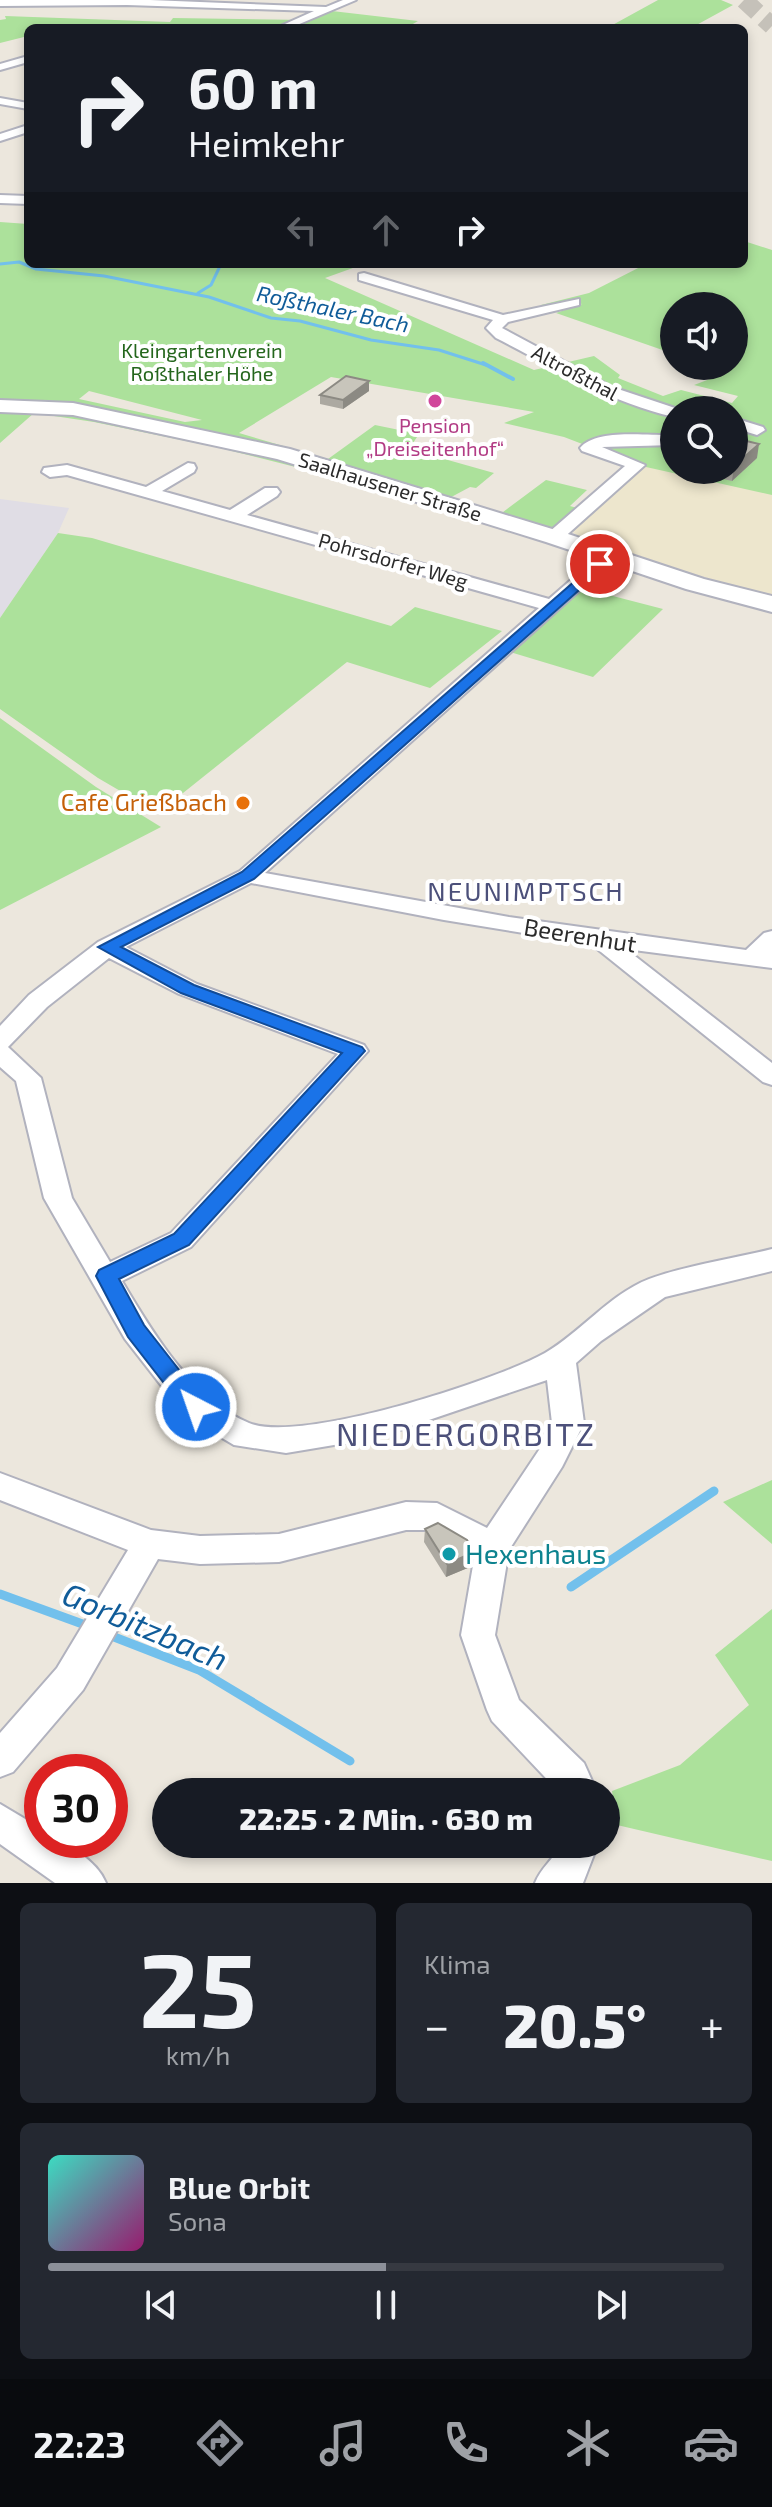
<!DOCTYPE html>
<html lang="de">
<head>
<meta charset="utf-8">
<style>
	:root { --surface:#171b24; --page:#242831; --text:#f1f3f6; --muted:#9ea1a6; --line:#363941; --accent:#8c9099 }
	body { margin:0; font-family:"Exo 2",sans-serif; background:var(--page); color:var(--text); height:100vh; display:flex; flex-direction:column; font-size:30px; white-space:nowrap }
	* { box-sizing:border-box; margin:0 }
	p { font-size:26px; color:var(--muted) }
	.icon { flex:none; width:44px; height:44px; fill:none; stroke:currentColor; stroke-width:2; stroke-linecap:round; stroke-linejoin:round }
	.map { position:relative; height:1883px; overflow:hidden }
	.drawer { display:flex; flex-direction:column; gap:20px; padding:20px; background:#0d0f14; flex:1 }
	.drawer>* { flex:none }
	.hud { position:absolute; left:24px; top:24px; width:724px; height:244px; border-radius:12px; box-shadow:0 4px 12px #0003; background:#171b24; color:var(--text); overflow:hidden }
	.tools { position:absolute; left:660px; top:292px; display:grid; gap:16px }
	.tools a { display:grid; place-items:center; width:88px; height:88px; border-radius:50%; background:var(--surface); box-shadow:0 4px 12px #0003; font-size:40px }
	.speed { position:absolute; left:24px; top:1754px; display:flex; gap:16px; font-size:40px; font-weight:700; text-align:center }
	.speed>* { display:grid; place-content:center; width:104px; height:104px; border-radius:50%; background:var(--surface); box-shadow:0 4px 12px #0003; line-height:1 }
	.speed .limit { border:12px solid #d22; background:#fff; color:#111 }
	.pin { position:absolute; display:grid; place-items:center; width:68px; height:68px; color:#fff; margin:-34px; border:4px solid #fff; border-radius:50%; box-shadow:0 2px 8px #0007 }
	.me { position:absolute; width:88px; margin:-44px; rotate:319deg; stroke-linejoin:round; filter:drop-shadow(0 0 6px #0008) }
	.turn { display:flex; align-items:center; gap:28px; height:168px; padding:0 32px; font-size:36px }
	.turn .icon { width:104px; height:104px; stroke-width:2.5 }
	.turn b { display:block; font-size:56px; line-height:68px }
	.lanes { display:flex; align-items:center; height:76px; padding:0 32px; background:#0003; justify-content:center; gap:40px; direction:ltr }
	.lanes .off { opacity:.35 }
	.big { font-size:60px; font-weight:800; line-height:1.1 }
	.drawer .tile { flex:1; display:flex; flex-direction:column; justify-content:center; gap:12px; min-width:0; padding:0 28px; border-radius:12px; background:var(--page) }
	.drawer .dial { align-items:center; gap:0 }
	.dial b { font-size:104px; line-height:1 }
	.song { display:flex; align-items:center; gap:24px }
	.cover { width:96px; height:96px; border-radius:12px; background:linear-gradient(135deg,hsl(170 70% 55%),hsl(320 70% 35%)) }
	.played { height:8px; border-radius:4px; background:linear-gradient(90deg,var(--accent) 50%,var(--line) 50%) }
	.keys { display:flex; justify-content:space-around; direction:ltr }
	.heat { display:flex; justify-content:space-between; align-items:center; font-size:44px; direction:ltr }
	.drawer .tiles { flex:1; display:grid; gap:20px; grid-template-columns:1fr 1fr }
	.tile:last-child { grid-column:span 2 }
	.trip { position:absolute; left:152px; top:1778px; width:468px; height:80px; border-radius:40px; background:var(--surface); box-shadow:0 4px 12px #0003; font-weight:800; line-height:80px; text-align:center }
	.tabs { display:flex; height:128px; justify-content:space-around; align-items:center; background:#090b0e; color:var(--muted) }
	.tabs .icon { width:56px; height:56px }
	.tabs .active { color:var(--accent) }
	.tabs b { font-size:36px; color:var(--text) }
	.map>svg:first-child { display:block }
	.industrial { fill:#e0dde5 }
	.education { fill:#ede6cd }
	.green { fill:#ace19b; fill-rule:evenodd }
	.lines { fill:none; stroke-linecap:round; stroke-linejoin:round }
	.stream-far2 { stroke:#72c0ec; stroke-width:3 }
	.stream-far1 { stroke:#72c0ec; stroke-width:4 }
	.stream { stroke:#72c0ec; stroke-width:9 }
	.highway-tunnel { stroke:#c5c1b9; stroke-width:18; stroke-dasharray:18 9; stroke-linecap:butt }
	.street-casing { stroke:#b1b2be; stroke-width:4 }
	.secondary-casing { stroke:#b1b2be; stroke-width:4 }
	.street { fill:#fff; fill-rule:evenodd }
	.secondary { fill:#fff; fill-rule:evenodd }
	.wall { fill:#aca9a1 }
	.shaded-wall { fill:#8c8a83 }
	.building { fill:#c8c5bb; stroke:#8c8a83; stroke-width:2 }
	.route { fill:#1a73e8; stroke:#114b97; stroke-width:2 }
	.hotel-dot { fill:#d1479c; stroke:#fff; stroke-width:3 }
	.food-dot { fill:#e8710a; stroke:#fff; stroke-width:3 }
	.culture-dot { fill:#0f9aa8; stroke:#fff; stroke-width:3 }
	.labels { text-anchor:middle; stroke-width:8; stroke-linejoin:round; paint-order:stroke }
	.far-park-label { font-size:20px; fill:#24661c; stroke:#fff }
	.far-street-label { font-size:20px; fill:#2b2b2b; stroke:#fff }
	.far-hotel-label { font-size:20px; fill:#b23c85; stroke:#fff }
	.far-water-label { font-size:22px; font-style:italic; fill:#105c99; stroke:#fff }
	.food-label { font-size:24px; fill:#c56008; stroke:#fff; text-anchor:end }
	.street-label { font-size:24px; fill:#2b2b2b; stroke:#fff }
	.neighbourhood-label { font-size:26px; letter-spacing:2px; fill:#4c507a; stroke:#fff }
	.near-culture-label { font-size:28px; fill:#0d838f; stroke:#fff; text-anchor:start }
	.near-neighbourhood-label { font-size:32px; letter-spacing:2px; fill:#4c507a; stroke:#fff }
	.near-water-label { font-size:32px; font-style:italic; fill:#105c99; stroke:#fff }
</style>
</head>
<body>
<div class="map">
<svg width="772" height="1883" viewBox="0 0 772 1883">
	<rect width="100%" height="100%" fill="#ece7dd"/>
	<path class="industrial" d="M0,499L69,508L58,533L0,618Z"/>
	<path class="education" d="M772,446V597L583,541L572,531L647,460L674,470H734Z"/>
	<path class="green" d="M658,0H721L733,5L691,28H607Z
		M332,11L418,21L406,28H28V36L0,43V20L6,19L5,16L170,22L173,18L305,20Z
		M0,222L28,224V264H364L325,278L534,370L594,356L620,375L618,378L663,396L681,390L732,403L738,396L694,385L723,374L704,366H734V306H674V322L667,333L674,336V354L556,313L582,304C568,300 553,311 541,305L589,293L646,264H744V241L772,250V495L637,465L564,437L504,423L534,412L331,377L239,433L328,459L375,425L419,434L409,449L494,473L476,488L470,487L442,502L447,510L331,476L220,448L94,422L34,413L0,443ZM89,391L202,420L185,422L79,399ZM674,410H734V470H674Z
		M546,480L587,490L570,506L584,510L554,537L495,518Z
		M58,533L92,538L391,626L415,607L502,631L430,688L347,662L158,813L98,778L0,709V618Z
		M582,588L663,609L593,677L510,652Z
		M0,718L96,787L161,827L0,910Z
		M772,1480V1544L723,1502Z
		M772,1609V1861L617,1825L612,1791L680,1765L749,1705L715,1655Z"/>
	<g class="lines">
		<path class="stream-far2" d="M0,264L19,262L36,269L104,276L209,297L271,318L300,321L371,340L439,350L486,365
			M198,293L211,285L221,264"/>
		<path class="stream-far1" d="M483,363L513,379"/>
		<path class="stream" d="M571,1587L714,1491
			M0,1594L88,1626
			M109,1635L199,1670L350,1761"/>
		<path class="highway-tunnel" d="M744,0L772,26"/>
		<g class="street-casing">
			<path id="street" d="M0,0H150L326,7L343,0H356L290,28H276L314,11L127,5L0,6Z
				M28,56V62L0,70V64Z
				M0,98L28,103V109L0,104Z
				M28,125V132L0,141V134Z
				M0,195L28,196V204L0,203Z
				M364,273L503,315L579,299V305L508,322L502,328L612,387L681,410H674V417C609,402 555,368 496,338L486,328L493,320L359,280V274Z
				M734,418L763,427L765,430L757,435L734,428Z
				M674,435V445L602,447L645,465L560,541H548L545,537L548,533L625,466L582,451L580,448C596,428 650,436 674,435Z
				M188,463L194,464L196,468L194,472L162,491L230,510L265,488H277L280,492L277,496L247,515L549,599L603,552L609,551L618,556L265,873L509,917L746,950L764,933L772,931V968L626,949L772,1063V1085L763,1082L591,944L444,920L251,883L126,947L197,984L364,1045L368,1051L191,1247L122,1281C152,1332 193,1400 249,1423C301,1444 495,1381 545,1353C580,1333 610,1294 649,1279C687,1265 732,1259 772,1249V1271L665,1297L601,1341L576,1363L584,1423L562,1467L509,1550L495,1635L519,1700L584,1763L597,1792H559L492,1721L487,1710L461,1635L475,1554L432,1530H406L279,1562L200,1564L158,1559L83,1690L13,1772L0,1777V1733L57,1668L128,1550L0,1500V1473L151,1530L200,1536L279,1534L406,1502L437,1503L487,1528L539,1450L552,1423L547,1380L376,1438L286,1453L234,1445L185,1416L125,1339L44,1198L16,1081L0,1067V1026L29,995L98,942L240,871L539,608L67,475L50,477L42,472L44,468L67,465L146,487ZM109,958L179,994L338,1054L171,1233L110,1262L72,1198L41,1078L8,1047L47,1007Z
				M0,1804L42,1829V1840C66,1840 97,1861 106,1883H55L0,1844Z
				M560,1844H598L583,1883H535C541,1867 554,1860 560,1844Z"/>
		</g>
		<g class="secondary-casing">
			<path id="secondary" d="M0,400L73,403L290,449L562,532L704,579L772,596V612L686,589L546,542L277,459L73,415L0,412Z"/>
		</g>
		<use href="#street" class="street"/>
		<use href="#secondary" class="secondary"/>
	</g>
	<path class="wall" d="M369,391L343,409L320,404V395Z
		M757,458L732,481L698,473V470H734Z
		M425,1529L471,1547L470,1567L446,1577L424,1542Z"/>
	<path class="shaded-wall" d="M369,381V391L343,409V400Z
		M759,444L757,458L732,481L734,466Z
		M471,1547L470,1567L446,1577L447,1564Z"/>
	<path class="building" d="M346,376L369,381L343,400L320,395Z
		M734,438L759,444L734,466Z
		M438,1523L467,1540L471,1547L470,1554L447,1564L425,1529Z"/>
	<path class="route" d="M600,559L607,564L605,567L254,879L121,947L194,985L362,1047L365,1051L189,1245L119,1279L144,1325L208,1407L205,1414L196,1416L188,1414L128,1337L96,1276L99,1270L174,1234L342,1053L181,993L98,947L242,872Z"/>
	<circle class="hotel-dot" cx="435" cy="401" r="8"/>
	<circle class="food-dot" cx="243" cy="803" r="8"/>
	<circle class="culture-dot" cx="449" cy="1554" r="8"/>
	<g class="labels">
		<g class="far-park-label">
			<text x="202" y="358">Kleingartenverein<tspan x="202" dy="23">Roßthaler Höhe</tspan></text>
		</g>
		<g class="far-street-label">
			<text transform="translate(575 373) rotate(28)" y="7">Altroßthal</text>
			<text transform="translate(390 487) rotate(17)" y="7">Saalhausener Straße</text>
			<text transform="translate(393 561) rotate(16)" y="7">Pohrsdorfer Weg</text>
		</g>
		<g class="far-hotel-label">
			<text x="435" y="433">Pension<tspan x="435" dy="23">„Dreiseitenhof“</tspan></text>
		</g>
		<g class="far-water-label">
			<text transform="translate(333 309) rotate(12)" y="8">Roßthaler Bach</text>
		</g>
		<g class="food-label">
			<text x="227" y="811">Cafe Grießbach</text>
		</g>
		<g class="street-label">
			<text transform="translate(580 936) rotate(9)" y="8">Beerenhut</text>
		</g>
		<g class="neighbourhood-label">
			<text x="526" y="901">NEUNIMPTSCH</text>
		</g>
		<g class="near-culture-label">
			<text x="465" y="1564">Hexenhaus</text>
		</g>
		<g class="near-neighbourhood-label">
			<text x="466" y="1446">NIEDERGORBITZ</text>
		</g>
		<g class="near-water-label">
			<text transform="translate(145 1627) rotate(23)" y="11">Gorbitzbach</text>
		</g>
	</g>
</svg>
<div class="tools">
<a><svg class="icon" aria-label="sound" viewBox="0 0 24 24"><path d="M4 9h4l5-4v14l-5-4H4zM17 9q2 3 0 6"/></svg></a>
<a><svg class="icon" aria-label="search" viewBox="0 0 24 24"><circle cx="10" cy="10" r="6"/><path d="M15 15l6 6"/></svg></a>
</div>
<div class="speed"><div class="limit">30</div></div>
<div class="pin" style="left:600px;top:564px;background:#d93025"><svg class="icon" aria-label="arrive" viewBox="0 0 24 24"><path d="M6 21V4h12l-3 4 3 4H6"/></svg></div>
<svg class="me" style="left:196px;top:1407px" viewBox="-20 -20 40 40"><circle r="17" fill="#1a73e8" stroke="#fff" stroke-width="3"/><path d="M0-11L8 9 0 5-8 9z" fill="#fff"/></svg>
<div class="trip">22:25 · 2 Min. · 630 m</div>
<div class="hud">
<div class="turn"><svg class="icon" aria-label="right" viewBox="0 0 24 24"><path d="M7 20v-9h11M14 6l5 5-5 5"/></svg><div><b>60 m</b>Heimkehr</div></div>
<div class="lanes"><svg class="icon off" aria-label="left" viewBox="0 0 24 24"><path d="M17 20v-9H6M10 6l-5 5 5 5"/></svg><svg class="icon off" aria-label="ahead" viewBox="0 0 24 24"><path d="M12 20V5M6 11l6-6 6 6"/></svg><svg class="icon" aria-label="right" viewBox="0 0 24 24"><path d="M7 20v-9h11M14 6l5 5-5 5"/></svg></div>
</div>
</div>
<section class="drawer">
<div class="tiles">
<div class="tile dial"><b>25</b><p>km/h</p></div>
<div class="tile"><p>Klima</p>
<div class="heat"><a>−</a><b class="big">20.5°</b><a>+</a></div>
</div>
<div class="tile">
<div class="song"><i class="cover"></i><div><b>Blue Orbit</b><p>Sona</p></div></div>
<div class="played"></div>
<div class="keys"><svg class="icon" aria-label="previous" viewBox="0 0 24 24"><path d="M18 5L8 12l10 7zM5 5v14"/></svg><svg class="icon" aria-label="pause" viewBox="0 0 24 24"><path d="M8 5v14M16 5v14"/></svg><svg class="icon" aria-label="next" viewBox="0 0 24 24"><path d="M6 5l10 7-10 7zM19 5v14"/></svg></div>
</div>
</div>
</section>
<nav class="tabs">
<b>22:23</b>
<svg class="icon active" aria-label="directions" viewBox="0 0 24 24"><path d="M12 3l9 9-9 9-9-9zM9 14v-3h6M13 9l2 2-2 2"/></svg>
<svg class="icon" aria-label="music" viewBox="0 0 24 24"><path d="M9 18V5l10-2v13"/><circle cx="6" cy="18" r="3"/><circle cx="16" cy="16" r="3"/></svg>
<svg class="icon" aria-label="phone" viewBox="0 0 24 24"><path d="M5 4h4l2 5-3 2q2 4 5 5l2-3 5 2v4C11 20 4 13 5 4z"/></svg>
<svg class="icon" aria-label="climate" viewBox="0 0 24 24"><path d="M12 3v18M4 7l16 10M4 17L20 7"/></svg>
<svg class="icon" aria-label="car" viewBox="0 0 24 24"><path d="M5 17H2v-5l4-1 3-4h7l3 4 3 1v5h-3M9 17h6M6 11h13"/><circle cx="7" cy="17" r="2"/><circle cx="17" cy="17" r="2"/></svg>
</nav>
</body>
</html>
